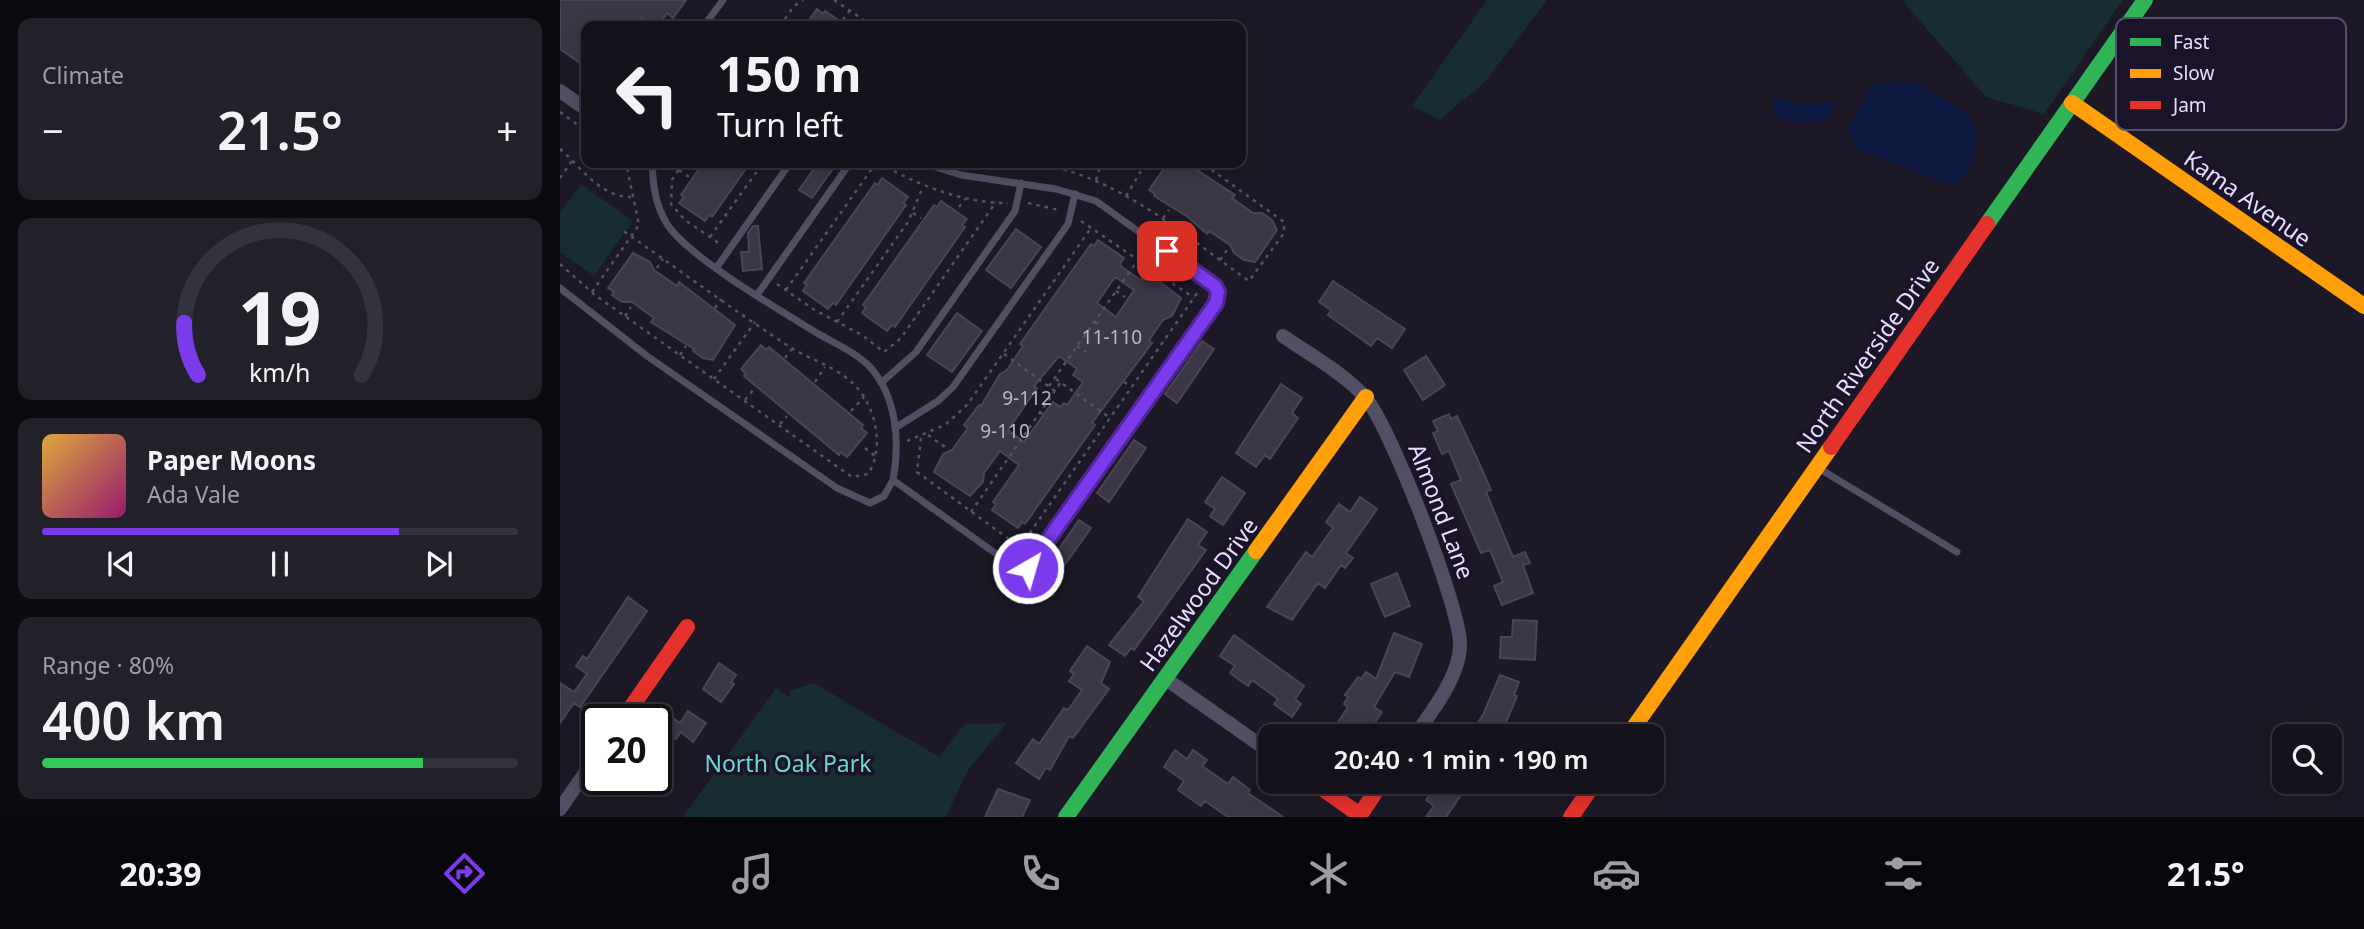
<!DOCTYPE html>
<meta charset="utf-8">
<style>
:root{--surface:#15121c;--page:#222029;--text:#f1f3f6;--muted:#9d9ea3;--line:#34323b;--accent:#7c3aed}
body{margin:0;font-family:"Noto Sans",sans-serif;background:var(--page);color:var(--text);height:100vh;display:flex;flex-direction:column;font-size:26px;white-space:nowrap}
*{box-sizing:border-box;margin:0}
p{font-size:23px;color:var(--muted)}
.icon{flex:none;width:38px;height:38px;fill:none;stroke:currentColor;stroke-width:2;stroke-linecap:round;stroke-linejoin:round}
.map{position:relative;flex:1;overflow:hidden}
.drawer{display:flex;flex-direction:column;gap:18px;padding:18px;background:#0c0a0f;width:560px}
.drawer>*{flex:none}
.banner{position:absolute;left:21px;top:21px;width:665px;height:147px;border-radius:14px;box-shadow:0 4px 18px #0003,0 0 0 2px var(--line);background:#15121c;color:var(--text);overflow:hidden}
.controls{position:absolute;left:1712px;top:724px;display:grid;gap:14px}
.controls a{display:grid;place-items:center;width:70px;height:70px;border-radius:14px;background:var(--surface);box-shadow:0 4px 18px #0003,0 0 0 2px var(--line);font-size:35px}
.speed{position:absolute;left:21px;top:704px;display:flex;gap:14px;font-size:35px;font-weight:700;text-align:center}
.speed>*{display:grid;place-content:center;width:91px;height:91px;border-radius:50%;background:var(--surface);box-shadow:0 4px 18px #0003,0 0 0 2px var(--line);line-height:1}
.speed .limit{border:4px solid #111;border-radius:10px;background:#fff;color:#111}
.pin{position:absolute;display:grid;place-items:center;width:60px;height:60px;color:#fff;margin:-30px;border-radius:14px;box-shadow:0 4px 10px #0006}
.me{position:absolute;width:77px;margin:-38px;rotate:38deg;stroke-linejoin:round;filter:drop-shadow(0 0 5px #0008)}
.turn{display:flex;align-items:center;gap:24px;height:147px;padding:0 21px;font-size:32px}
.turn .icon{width:91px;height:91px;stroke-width:2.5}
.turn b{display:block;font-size:49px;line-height:60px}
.big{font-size:52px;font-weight:600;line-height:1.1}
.drawer .card{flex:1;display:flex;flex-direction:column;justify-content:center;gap:10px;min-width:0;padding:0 24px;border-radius:14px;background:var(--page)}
.drawer .dial{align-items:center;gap:0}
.dial svg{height:182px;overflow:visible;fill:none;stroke:var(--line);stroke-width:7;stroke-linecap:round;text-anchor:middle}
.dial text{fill:var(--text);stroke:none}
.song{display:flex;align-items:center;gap:21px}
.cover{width:84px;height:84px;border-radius:10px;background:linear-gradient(135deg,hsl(40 70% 55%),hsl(320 70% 35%))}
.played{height:7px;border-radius:4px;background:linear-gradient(90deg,var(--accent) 75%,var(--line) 75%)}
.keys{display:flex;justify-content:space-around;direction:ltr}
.heat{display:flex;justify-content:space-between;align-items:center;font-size:38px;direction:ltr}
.charge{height:10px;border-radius:5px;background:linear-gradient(90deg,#34c759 80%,var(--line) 0)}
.trip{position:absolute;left:698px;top:724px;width:406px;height:70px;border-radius:14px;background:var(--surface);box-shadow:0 4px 18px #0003,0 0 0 2px var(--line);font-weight:600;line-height:70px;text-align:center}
.dock{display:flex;height:112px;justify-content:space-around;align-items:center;background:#08070b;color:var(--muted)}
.dock .icon{width:49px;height:49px}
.dock .selected{color:var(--accent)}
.dock b{font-size:32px;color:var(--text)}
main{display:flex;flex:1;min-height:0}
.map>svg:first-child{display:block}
.green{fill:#172d31}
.water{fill:#101b43}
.building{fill:#3c3746;stroke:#4a4457;stroke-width:2;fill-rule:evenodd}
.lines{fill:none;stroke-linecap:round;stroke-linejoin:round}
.path{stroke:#4e5665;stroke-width:2.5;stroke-dasharray:3.5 5;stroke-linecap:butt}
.lane{stroke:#524e64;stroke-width:7}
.street{stroke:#524e64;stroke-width:14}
.fast{stroke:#30b455;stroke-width:16}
.slow{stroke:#ff9f0a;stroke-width:16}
.jam{stroke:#e5322d;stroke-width:16}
.route-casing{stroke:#51269a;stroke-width:18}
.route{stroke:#7c3aed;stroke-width:12}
.labels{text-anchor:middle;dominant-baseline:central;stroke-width:7;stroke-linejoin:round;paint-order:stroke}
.number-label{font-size:19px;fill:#bcb4cf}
.street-label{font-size:23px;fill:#e6defd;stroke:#1a132a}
.park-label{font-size:23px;fill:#6dd9ce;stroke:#1a132a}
.key{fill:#1a132a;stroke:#575069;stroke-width:2}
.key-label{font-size:19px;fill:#e6defd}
</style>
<main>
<section class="drawer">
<div class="card"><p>Climate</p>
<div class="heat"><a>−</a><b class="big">21.5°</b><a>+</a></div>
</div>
<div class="card dial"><svg viewBox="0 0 100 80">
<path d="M14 69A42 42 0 1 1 86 69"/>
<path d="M14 69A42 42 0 0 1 8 46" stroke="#7c3aed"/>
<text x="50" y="56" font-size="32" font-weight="700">19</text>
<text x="50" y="72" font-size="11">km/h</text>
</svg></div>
<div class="card">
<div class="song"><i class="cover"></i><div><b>Paper Moons</b><p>Ada Vale</p></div></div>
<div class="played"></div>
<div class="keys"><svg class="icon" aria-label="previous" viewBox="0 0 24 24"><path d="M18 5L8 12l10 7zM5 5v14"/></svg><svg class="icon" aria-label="pause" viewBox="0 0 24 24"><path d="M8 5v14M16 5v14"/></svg><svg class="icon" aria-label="next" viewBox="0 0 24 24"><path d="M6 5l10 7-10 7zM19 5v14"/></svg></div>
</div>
<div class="card"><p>Range · 80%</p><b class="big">400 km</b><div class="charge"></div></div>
</section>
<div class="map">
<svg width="1804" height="817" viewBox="0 0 1804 817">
<rect width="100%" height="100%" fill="#1c1825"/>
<path class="green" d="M927 0H987L924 83 879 120 852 106Z
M1342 0H1563L1484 114 1426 97Z
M21 184 73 221 34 276 0 252V213Z
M254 683 379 757 405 724 447 723 408 770 386 817H123L216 688 231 698 230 691Z"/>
<path class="water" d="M1334 81 1362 85 1411 117C1419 144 1417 160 1398 183H1385L1297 149 1288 130 1311 86Z
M1217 97C1236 104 1251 108 1270 100L1275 105 1270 116C1251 126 1235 124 1216 116L1211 103Z"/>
<path class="building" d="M0 0H126L113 18 107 13 98 26 81 18 75 26H26V67L0 49Z
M257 9 263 14 265 11 287 26H245Z
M143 163H190L152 217 149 215 145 221 119 203 124 197 121 195Z
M258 163H277L252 198 239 190Z
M608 163H626L675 195 672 198 693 213H702L712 220 717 230 695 262 684 260 674 253 670 245 649 231 647 234 628 217 594 196 595 194 589 190Z
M322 178 348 197 343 203 346 205 276 305 273 303 268 309 243 291 247 285 244 283 315 183 318 185Z
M381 201 407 219 402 225 405 227 335 327 332 325 327 331 302 313 306 307 303 305 374 205 377 207Z
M193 226H198L202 269 183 271 181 252H189L188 233Z
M456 229 481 247 451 288 426 270Z
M538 240 564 258 560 264 562 267 581 280 588 273 621 298 612 316 603 320 589 340 592 343 532 423 535 425 465 524 462 522 458 528 432 510 436 504 433 502 459 465 440 451 424 473 423 482 410 496 374 472 383 454 392 450 408 428 404 425 419 405 421 406 440 374 447 370 463 346 460 344 531 244 534 246ZM555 277 574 290 556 317 537 303ZM499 356 517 369 513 375 523 382 507 405 504 403 500 407 493 402 464 442 448 430 477 388 474 386Z
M73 253 90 262 94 270 117 286 119 282 175 325 153 360 143 358 133 351 134 349 91 322 94 318 72 302H62L52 295 54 292 48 288Z
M773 281 845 329 832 348 817 338 811 346 768 315 771 310 759 302Z
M397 313 422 331 392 372 367 355Z
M642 341 654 349 617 403 605 394Z
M201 345 206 350 209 347 303 425 301 428 307 433 287 457 281 452 279 455 184 376 186 374 181 369Z
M866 356 885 385 863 400 844 370Z
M721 384 742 398 732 413 738 418 710 459 705 455 696 467 676 453Z
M889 414 891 419 897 416 916 456 931 490 926 492 953 557 965 552 970 563 963 565 973 593 942 605 934 586 943 582 930 550 921 553 891 484 901 480 889 451 882 454 873 433 878 431 873 421Z
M574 440 586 448 549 502 537 493Z
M662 477 685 493 663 525 650 516 655 509 645 502Z
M800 497 817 509 786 553 793 558 785 568 781 565 765 588 758 583 732 620 707 607 746 552 752 557 773 528 766 522 779 504 790 512Z
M628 519 647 532 638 545 646 550 574 650 571 648 565 656 549 645 584 601 578 597Z
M519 520 531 528 493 581 482 573Z
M837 573 850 606 825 617 811 584Z
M68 597 87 611 20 707 14 703 0 723V683L14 692 27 674 16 666 23 656 27 659Z
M953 620 977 621 975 660 940 658 941 637H952Z
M834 633 862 644 849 677 835 672 814 707 822 712 805 737H768L788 707 784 704 788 697 785 695 798 677 801 679 806 672 816 679Z
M674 635 744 686 735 699 741 704 732 717 714 704 718 699 692 680 688 686 670 673 675 666 660 656Z
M527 646 550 662 541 683 549 689 513 738 509 736 490 770 486 768 479 779 456 763 473 739 479 744 504 708 508 710 522 690 509 681 514 674 510 671Z
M159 663 176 675 171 682 174 684 161 702 143 689Z
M940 675 959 682 954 695 957 696 945 725 940 723 930 737H908L923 715Z
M128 711 146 723 133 742 121 732 116 739 104 731 113 718 120 723Z
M615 750 627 759 633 750 647 760 642 766 668 784 673 777 690 790 688 793 723 817H668L645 801 641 806 618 790 624 781 604 767Z
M96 753 113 765 96 789Z
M878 782H896L906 788 886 817H866L874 806 866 800Z
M438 789 470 800 462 817H425Z"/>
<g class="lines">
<path class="path" d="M274 0 313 26
M283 20 290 10
M220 26 234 6 243 0
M0 112 26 131
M0 149C21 167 40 197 71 197
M123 163 112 180 111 204 125 220 160 244
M319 163C358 185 402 203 448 203
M470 163C554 172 622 234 689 281L724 233V222L642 163
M119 170 129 177
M0 178 12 161
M536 180 539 170
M566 196 586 163
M468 203 499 210
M399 207 405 199
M353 213 361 218
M603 218 609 210
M521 221 634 298
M150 237 203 163
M628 237 634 229
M660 260 667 250
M0 264 35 295 292 477 308 474C324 449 317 411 298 389 281 368 252 361 230 347 173 310 118 269 62 230
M97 268 103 259
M217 284 253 309 302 335 324 352 341 338 436 202
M226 290 316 163
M556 291 565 297
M32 292 79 225 66 163
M155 308 161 299
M65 316 71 307
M277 322 348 222 363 187
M535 322 541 326
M517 346 526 352
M444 354 495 391
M120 355 126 346
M225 358 232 349
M154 379 195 322
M496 379 550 418
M255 382 265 367
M564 382 572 387
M489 386 578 260
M185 400 194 389
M291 411 304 397
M480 412 487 418
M220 424 227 416
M368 435 385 447
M361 438 357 472 460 547 640 289
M347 441 385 425 407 405 531 228
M305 448 315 456
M411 512 501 382"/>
<path class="lane" d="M144 26 163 0
M92 163C93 185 95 204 107 224 128 257 221 311 257 333 274 343 297 353 311 368 337 398 340 443 333 480
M157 267 230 163
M0 288 87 356 277 488 310 503 324 496 333 480 456 568 466 569 473 564 654 306 657 288 536 201 496 189 401 175 363 163
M197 295 290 163
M321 383 356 352 455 211 461 183
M335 428 378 401 393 387 508 224 515 194
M1260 469 1397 552"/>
<path class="street" d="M0 91 26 109
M723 336C750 355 782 372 804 396 829 422 899 605 900 643 901 675 872 711 854 737
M606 679 710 752
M0 809 37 756"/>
<path class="fast" d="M1427 224 1585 0
M506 817 696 551"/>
<path class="slow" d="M1512 103 1804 306
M696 551 806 397
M1067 737 1271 447"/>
<path class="jam" d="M1271 447 1427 224
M63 719 127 627
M753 782 800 815 822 782
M1011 817 1035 782"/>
</g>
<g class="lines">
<defs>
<path id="route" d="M468 568 656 303 658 292 655 286 607 251"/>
</defs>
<use href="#route" class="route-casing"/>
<use href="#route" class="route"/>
</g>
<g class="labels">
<g class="number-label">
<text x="552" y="337">11-110</text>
<text x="467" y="398">9-112</text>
<text x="445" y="431">9-110</text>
</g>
<g class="street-label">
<text transform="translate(1688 198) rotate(35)">Kama Avenue</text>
<text transform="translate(1307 355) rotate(-55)">North Riverside Drive</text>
<text transform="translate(882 511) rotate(69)">Almond Lane</text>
<text transform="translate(638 594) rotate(-54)">Hazelwood Drive</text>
</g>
<g class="park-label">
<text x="228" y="763">North Oak Park</text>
</g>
</g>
<rect x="1556" y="18" width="230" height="112" rx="10" class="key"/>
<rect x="1570" y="38" width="31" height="8" fill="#30b455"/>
<rect x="1570" y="69" width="31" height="9" fill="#ff9f0a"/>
<rect x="1570" y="101" width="31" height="8" fill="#e5322d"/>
<g class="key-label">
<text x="1613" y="49">Fast</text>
<text x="1613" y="80">Slow</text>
<text x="1613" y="112">Jam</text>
</g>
</svg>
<div class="controls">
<a><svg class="icon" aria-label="search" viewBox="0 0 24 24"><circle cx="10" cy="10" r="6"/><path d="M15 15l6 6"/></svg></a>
</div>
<div class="speed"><div class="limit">20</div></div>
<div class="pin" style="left:607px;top:251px;background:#d93025"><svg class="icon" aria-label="arrive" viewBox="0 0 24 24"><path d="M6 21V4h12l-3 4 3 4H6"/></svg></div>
<svg class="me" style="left:468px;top:568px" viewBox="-20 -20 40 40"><circle r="17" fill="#7c3aed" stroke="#fff" stroke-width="3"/><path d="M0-11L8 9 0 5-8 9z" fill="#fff"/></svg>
<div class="trip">20:40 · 1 min · 190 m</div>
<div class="banner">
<div class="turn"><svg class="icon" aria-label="left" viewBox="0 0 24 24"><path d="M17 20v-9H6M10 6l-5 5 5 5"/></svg><div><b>150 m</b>Turn left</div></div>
</div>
</div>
</main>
<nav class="dock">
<b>20:39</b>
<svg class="icon selected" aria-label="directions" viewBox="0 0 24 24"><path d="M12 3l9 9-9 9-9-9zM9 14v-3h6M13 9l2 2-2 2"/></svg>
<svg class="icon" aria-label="music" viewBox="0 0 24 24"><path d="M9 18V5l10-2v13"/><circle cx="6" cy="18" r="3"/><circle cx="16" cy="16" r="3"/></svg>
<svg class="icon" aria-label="phone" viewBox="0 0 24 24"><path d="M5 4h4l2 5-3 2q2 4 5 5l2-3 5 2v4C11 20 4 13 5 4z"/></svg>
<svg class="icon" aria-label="climate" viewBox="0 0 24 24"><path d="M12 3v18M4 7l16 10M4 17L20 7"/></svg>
<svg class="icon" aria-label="car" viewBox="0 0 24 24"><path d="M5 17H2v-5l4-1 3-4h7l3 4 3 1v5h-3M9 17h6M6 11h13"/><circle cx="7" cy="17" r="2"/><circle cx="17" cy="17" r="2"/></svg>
<svg class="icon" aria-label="filters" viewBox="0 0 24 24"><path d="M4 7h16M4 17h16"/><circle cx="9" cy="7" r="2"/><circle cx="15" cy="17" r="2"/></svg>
<b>21.5°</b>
</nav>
